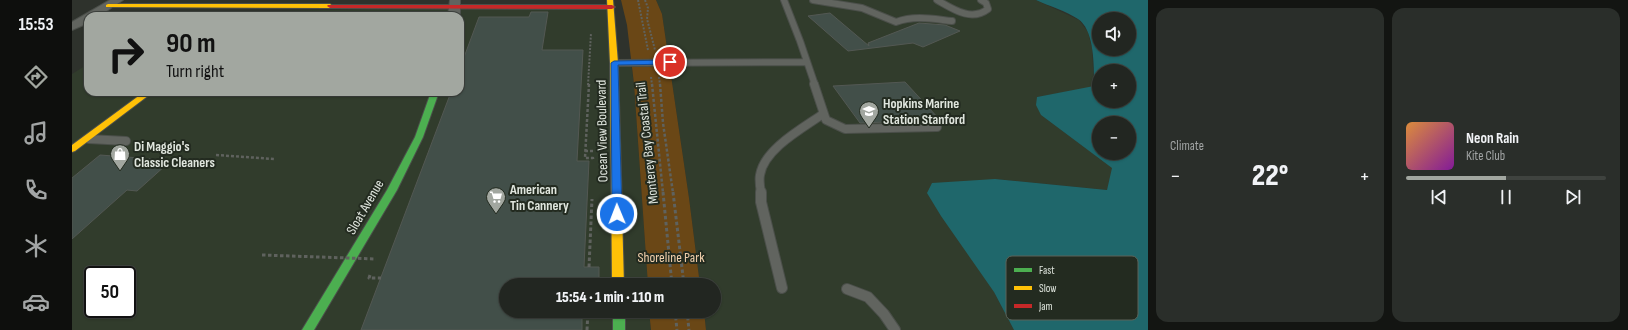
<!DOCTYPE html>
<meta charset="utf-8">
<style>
:root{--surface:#222621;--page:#2a2e2a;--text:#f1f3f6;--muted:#a2a5a5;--line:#3f433f;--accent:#a2a7a0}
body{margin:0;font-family:"Sofia Sans Condensed",sans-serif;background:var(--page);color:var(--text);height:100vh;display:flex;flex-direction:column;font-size:15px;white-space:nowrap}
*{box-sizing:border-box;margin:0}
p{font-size:13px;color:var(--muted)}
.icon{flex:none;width:22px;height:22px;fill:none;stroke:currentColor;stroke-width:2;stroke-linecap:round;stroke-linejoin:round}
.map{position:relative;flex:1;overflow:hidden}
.details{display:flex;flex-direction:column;gap:8px;padding:8px;background:#131512;width:480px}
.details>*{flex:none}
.hud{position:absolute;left:12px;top:12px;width:380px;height:84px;border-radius:12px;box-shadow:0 1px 3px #0004,0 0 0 1px var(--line);background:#a2a7a0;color:#111;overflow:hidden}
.tools{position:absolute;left:1020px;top:12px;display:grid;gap:8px}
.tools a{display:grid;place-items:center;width:44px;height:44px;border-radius:50%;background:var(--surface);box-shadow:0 1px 3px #0004,0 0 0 1px var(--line);font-size:20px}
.speed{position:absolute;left:12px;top:266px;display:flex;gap:8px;font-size:20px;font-weight:700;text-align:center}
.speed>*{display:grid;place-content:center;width:52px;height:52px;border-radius:50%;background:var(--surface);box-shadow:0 1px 3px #0004,0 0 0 1px var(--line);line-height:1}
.speed .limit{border:2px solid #111;border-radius:6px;background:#fff;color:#111}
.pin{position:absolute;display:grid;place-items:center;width:34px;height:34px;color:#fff;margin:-17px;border:2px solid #fff;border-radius:50%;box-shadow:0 1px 4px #0007}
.me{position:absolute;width:44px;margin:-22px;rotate:359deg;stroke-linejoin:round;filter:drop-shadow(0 0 3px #0008)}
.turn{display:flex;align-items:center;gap:14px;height:84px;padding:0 16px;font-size:18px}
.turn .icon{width:52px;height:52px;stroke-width:2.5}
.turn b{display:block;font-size:28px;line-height:34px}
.big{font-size:30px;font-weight:800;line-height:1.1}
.details .widget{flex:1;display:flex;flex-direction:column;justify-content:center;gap:6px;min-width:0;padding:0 14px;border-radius:12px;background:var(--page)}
.song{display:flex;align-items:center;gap:12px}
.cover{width:48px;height:48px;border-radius:6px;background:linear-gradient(135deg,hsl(30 70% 55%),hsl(290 70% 35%))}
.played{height:4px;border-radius:2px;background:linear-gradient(90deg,var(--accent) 50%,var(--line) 50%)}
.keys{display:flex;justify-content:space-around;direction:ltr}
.heat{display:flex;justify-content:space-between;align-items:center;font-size:22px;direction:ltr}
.details .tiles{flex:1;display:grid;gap:8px;grid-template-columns:repeat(2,1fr)}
.trip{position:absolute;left:427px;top:278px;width:222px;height:40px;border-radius:20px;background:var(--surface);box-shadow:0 1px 3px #0004,0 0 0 1px var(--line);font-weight:800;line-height:40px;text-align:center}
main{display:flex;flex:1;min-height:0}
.dock{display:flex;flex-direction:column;width:72px;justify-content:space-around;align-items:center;background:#0e0f0d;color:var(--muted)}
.dock .icon{width:28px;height:28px}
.dock .current{color:var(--accent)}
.dock b{font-size:18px;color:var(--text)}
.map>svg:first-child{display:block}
.built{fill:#313c2c;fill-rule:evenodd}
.green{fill:#6a4716}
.water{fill:#1f676b;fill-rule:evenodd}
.building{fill:#424f49;stroke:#535853}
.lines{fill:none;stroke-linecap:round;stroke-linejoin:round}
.lane-far2-casing{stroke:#4b4f4a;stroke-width:8}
.lane-far1-casing{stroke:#4b4f4a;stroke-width:10}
.lane-casing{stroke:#4b4f4a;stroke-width:12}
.street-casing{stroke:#4b4f4a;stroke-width:2}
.fast-casing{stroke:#4b4f4a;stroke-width:2}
.slow-casing{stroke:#4b4f4a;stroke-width:2}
.jam-casing{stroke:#4b4f4a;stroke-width:2}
.path-far2{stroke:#5f625e;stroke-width:2;stroke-dasharray:2 1.5;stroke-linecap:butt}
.path-far1{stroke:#5f625e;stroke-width:2.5;stroke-dasharray:3 2;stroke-linecap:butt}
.path{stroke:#5f625e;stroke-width:3;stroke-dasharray:3.5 2.5;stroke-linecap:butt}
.lane-far2{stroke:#61645f;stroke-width:6}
.lane-far1{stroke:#61645f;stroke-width:8}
.lane{stroke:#61645f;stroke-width:10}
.street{fill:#61645f;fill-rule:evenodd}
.fast{fill:#4caf50;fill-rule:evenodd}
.slow{fill:#ffc107;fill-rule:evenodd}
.jam{fill:#c62828;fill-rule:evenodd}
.path-bridge{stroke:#5f625e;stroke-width:3;stroke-dasharray:3.5 2.5;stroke-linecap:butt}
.route{fill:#1a73e8;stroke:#114b97}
.labels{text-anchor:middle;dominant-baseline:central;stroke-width:4;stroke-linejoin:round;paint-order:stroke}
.poi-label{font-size:14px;font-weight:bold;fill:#e0e6de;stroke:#232b20;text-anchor:start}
.street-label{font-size:14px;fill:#e0e6de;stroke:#232b20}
.park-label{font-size:14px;fill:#f3d1ad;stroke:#232b20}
.key{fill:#232b20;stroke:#5c6359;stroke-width:1}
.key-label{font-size:11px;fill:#e0e6de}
</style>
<main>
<nav class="dock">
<b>15:53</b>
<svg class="icon current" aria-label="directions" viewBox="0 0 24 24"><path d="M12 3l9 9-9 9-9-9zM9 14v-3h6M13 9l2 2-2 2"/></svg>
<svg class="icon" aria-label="music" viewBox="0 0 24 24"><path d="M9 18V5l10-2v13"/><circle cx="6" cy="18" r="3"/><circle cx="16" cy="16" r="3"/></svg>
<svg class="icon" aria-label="phone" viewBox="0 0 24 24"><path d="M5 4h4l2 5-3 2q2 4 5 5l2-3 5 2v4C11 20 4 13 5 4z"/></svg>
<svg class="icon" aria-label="climate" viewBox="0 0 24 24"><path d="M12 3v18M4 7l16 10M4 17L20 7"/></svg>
<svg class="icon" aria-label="car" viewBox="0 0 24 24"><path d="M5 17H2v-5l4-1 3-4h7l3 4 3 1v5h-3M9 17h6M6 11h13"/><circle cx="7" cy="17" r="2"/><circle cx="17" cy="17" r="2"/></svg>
</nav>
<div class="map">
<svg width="1076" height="330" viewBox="0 0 1076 330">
<rect width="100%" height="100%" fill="#2e322c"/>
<path class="built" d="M584 0H964L1007 20 1016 32 1020 47 1022 87 965 97 969 115 1041 168 1035 190 923 179 922 292 942 330H634L632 311H642V285H628L617 198 590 14Z
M383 7H540L542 63H559L562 84 576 285H434V311H577L579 330H0V74L16 64V92H388V16H90L98 11H209ZM21 275H55V309H21Z"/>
<path class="green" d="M549 0H584L590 14 617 198 628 285H576L562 84 555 25Z
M577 311H632L634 330H579Z"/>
<path class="water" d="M964 0H1076V330H942L922 292 869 216 855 193 860 183 923 179 1035 190 1040 168 969 115 964 105 965 97 1022 86C1022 68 1023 30 1006 19 994 11 977 6 964 0ZM1027 19H1057V49H1027ZM1027 71H1057V101H1027ZM1027 123H1057V153H1027Z"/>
<path class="building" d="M459 12H476L470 50H511L505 161H517L512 267H527V285H434V311H510V330H289L379 92H388V68L407 17H457Z
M758 13 797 46 796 43 847 23 873 25 888 31 851 47 841 43 776 51 736 16Z
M833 82 868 120 788 123 761 86Z
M28 155 81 159 76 164 94 165 65 191 55 190 0 239V178Z"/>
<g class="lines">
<defs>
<path id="lane-far2" d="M712 0 728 41 743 85
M741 0 790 8 824 22C843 15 861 19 880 21
M865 0C881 9 899 22 916 9L914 3 909 0
M542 63 735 62"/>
<path id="lane-far1" d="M742 84 754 120 773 129 865 127
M17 139 54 141
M689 193C688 187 687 180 688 175 692 149 731 128 751 114"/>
<path id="lane" d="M689 192V202L710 288
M775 289 796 297 812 314 823 330"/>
<path id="street" d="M38 0H51L27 16H16V23L0 30V22Z
M378 0H388V16H376Z"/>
<path id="fast" d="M359 92H367L351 137 325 190 242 330H230L315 190 343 137Z
M541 311H553V330H541Z"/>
<path id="slow" d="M535 0H541L546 63 552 285H540L538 63Z
M36 4H258L261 6 258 8 34 7V5Z
M72 92H81L3 151 0 152V145Z"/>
<path id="jam" d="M256 5H540L543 7 540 9 258 8 255 6Z"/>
</defs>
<use href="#lane-far2" class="lane-far2-casing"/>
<use href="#lane-far1" class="lane-far1-casing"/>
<use href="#lane" class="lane-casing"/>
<use href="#street" class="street-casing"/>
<use href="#fast" class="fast-casing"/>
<use href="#slow" class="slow-casing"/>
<use href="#jam" class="jam-casing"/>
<path class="path-far2" d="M566 0 576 50
M573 0 576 8 575 19 583 50
M579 77 580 85
M587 77 588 85
M516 85 519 33"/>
<path class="path-far1" d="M517 84 513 158H521V160
M580 84 591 193
M588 84 591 123 601 193
M513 151H523
M144 155 202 159"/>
<path class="path" d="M591 192 600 285
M601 192 612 285
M517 267 520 199
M298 275 297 278H309
M603 311 605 330
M615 311 617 330
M515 330 516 311"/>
<use href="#lane-far2" class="lane-far2"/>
<use href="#lane-far1" class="lane-far1"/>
<use href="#lane" class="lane"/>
<use href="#street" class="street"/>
<use href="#fast" class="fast"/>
<use href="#slow" class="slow"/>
<use href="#jam" class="jam"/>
<path class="path-bridge" d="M190 255 304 259"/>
</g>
<path class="route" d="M598 60 601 62 600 64 546 65 550 214 545 218 542 217 540 214 539 63 542 61Z"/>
<defs>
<symbol id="university-pin" viewBox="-11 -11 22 30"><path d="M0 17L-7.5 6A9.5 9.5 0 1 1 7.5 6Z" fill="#a2a7a0" stroke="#232b20"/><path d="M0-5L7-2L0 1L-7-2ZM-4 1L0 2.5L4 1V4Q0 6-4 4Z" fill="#fff"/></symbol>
<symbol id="shop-pin" viewBox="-11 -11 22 30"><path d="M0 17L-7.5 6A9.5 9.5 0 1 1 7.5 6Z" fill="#a2a7a0" stroke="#232b20"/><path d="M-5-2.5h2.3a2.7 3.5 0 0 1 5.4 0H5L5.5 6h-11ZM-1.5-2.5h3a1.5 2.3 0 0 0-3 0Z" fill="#fff"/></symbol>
<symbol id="supermarket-pin" viewBox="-11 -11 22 30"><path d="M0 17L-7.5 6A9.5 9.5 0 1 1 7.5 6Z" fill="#a2a7a0" stroke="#232b20"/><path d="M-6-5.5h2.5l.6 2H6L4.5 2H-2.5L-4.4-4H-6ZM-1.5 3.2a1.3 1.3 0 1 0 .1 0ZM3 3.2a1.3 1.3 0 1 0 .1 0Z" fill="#fff"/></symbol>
</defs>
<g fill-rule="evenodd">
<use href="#university-pin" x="786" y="100" width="22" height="30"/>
<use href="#shop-pin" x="37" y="143" width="22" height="30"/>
<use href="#supermarket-pin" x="413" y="186" width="22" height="30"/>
</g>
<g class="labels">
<g class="poi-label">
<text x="811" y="103">Hopkins Marine<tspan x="811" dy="16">Station Stanford</tspan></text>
<text x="62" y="146">Di Maggio's<tspan x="62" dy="16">Classic Cleaners</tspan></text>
<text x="438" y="189">American<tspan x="438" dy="16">Tin Cannery</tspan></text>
</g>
<g class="street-label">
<text transform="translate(530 131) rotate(-91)">Ocean View Boulevard</text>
<text transform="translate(575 143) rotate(-96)">Monterey Bay Coastal Trail</text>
<text transform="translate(293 207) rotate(-60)">Sloat Avenue</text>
</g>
<g class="park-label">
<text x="599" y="257">Shoreline Park</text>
</g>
</g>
<rect x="934" y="256" width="132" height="64" rx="6" class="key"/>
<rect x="942" y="268" width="18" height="4" fill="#4caf50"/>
<rect x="942" y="286" width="18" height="4" fill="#ffc107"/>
<rect x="942" y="304" width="18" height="4" fill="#c62828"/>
<g class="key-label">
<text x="967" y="274">Fast</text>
<text x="967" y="292">Slow</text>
<text x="967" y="310">Jam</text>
</g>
</svg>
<div class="tools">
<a><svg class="icon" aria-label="sound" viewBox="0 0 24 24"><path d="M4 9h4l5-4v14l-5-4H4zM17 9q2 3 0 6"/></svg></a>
<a>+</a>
<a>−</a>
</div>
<div class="speed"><div class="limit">50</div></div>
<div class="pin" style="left:598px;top:62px;background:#d93025"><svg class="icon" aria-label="arrive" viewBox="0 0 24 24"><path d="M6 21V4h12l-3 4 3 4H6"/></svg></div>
<svg class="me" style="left:545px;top:214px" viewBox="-20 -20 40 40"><circle r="17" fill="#1a73e8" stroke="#fff" stroke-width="3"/><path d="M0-11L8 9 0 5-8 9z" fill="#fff"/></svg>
<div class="trip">15:54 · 1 min · 110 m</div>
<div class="hud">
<div class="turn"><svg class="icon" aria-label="right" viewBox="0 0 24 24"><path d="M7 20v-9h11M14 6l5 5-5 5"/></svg><div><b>90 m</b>Turn right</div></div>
</div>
</div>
<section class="details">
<div class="tiles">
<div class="widget"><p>Climate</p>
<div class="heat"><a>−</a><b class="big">22°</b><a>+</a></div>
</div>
<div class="widget">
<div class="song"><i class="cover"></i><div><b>Neon Rain</b><p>Kite Club</p></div></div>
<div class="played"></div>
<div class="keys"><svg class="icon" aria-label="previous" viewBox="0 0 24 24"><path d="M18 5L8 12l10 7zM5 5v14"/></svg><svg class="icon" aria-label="pause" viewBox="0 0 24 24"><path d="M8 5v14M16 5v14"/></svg><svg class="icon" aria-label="next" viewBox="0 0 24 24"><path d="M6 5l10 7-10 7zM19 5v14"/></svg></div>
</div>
</div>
</section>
</main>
